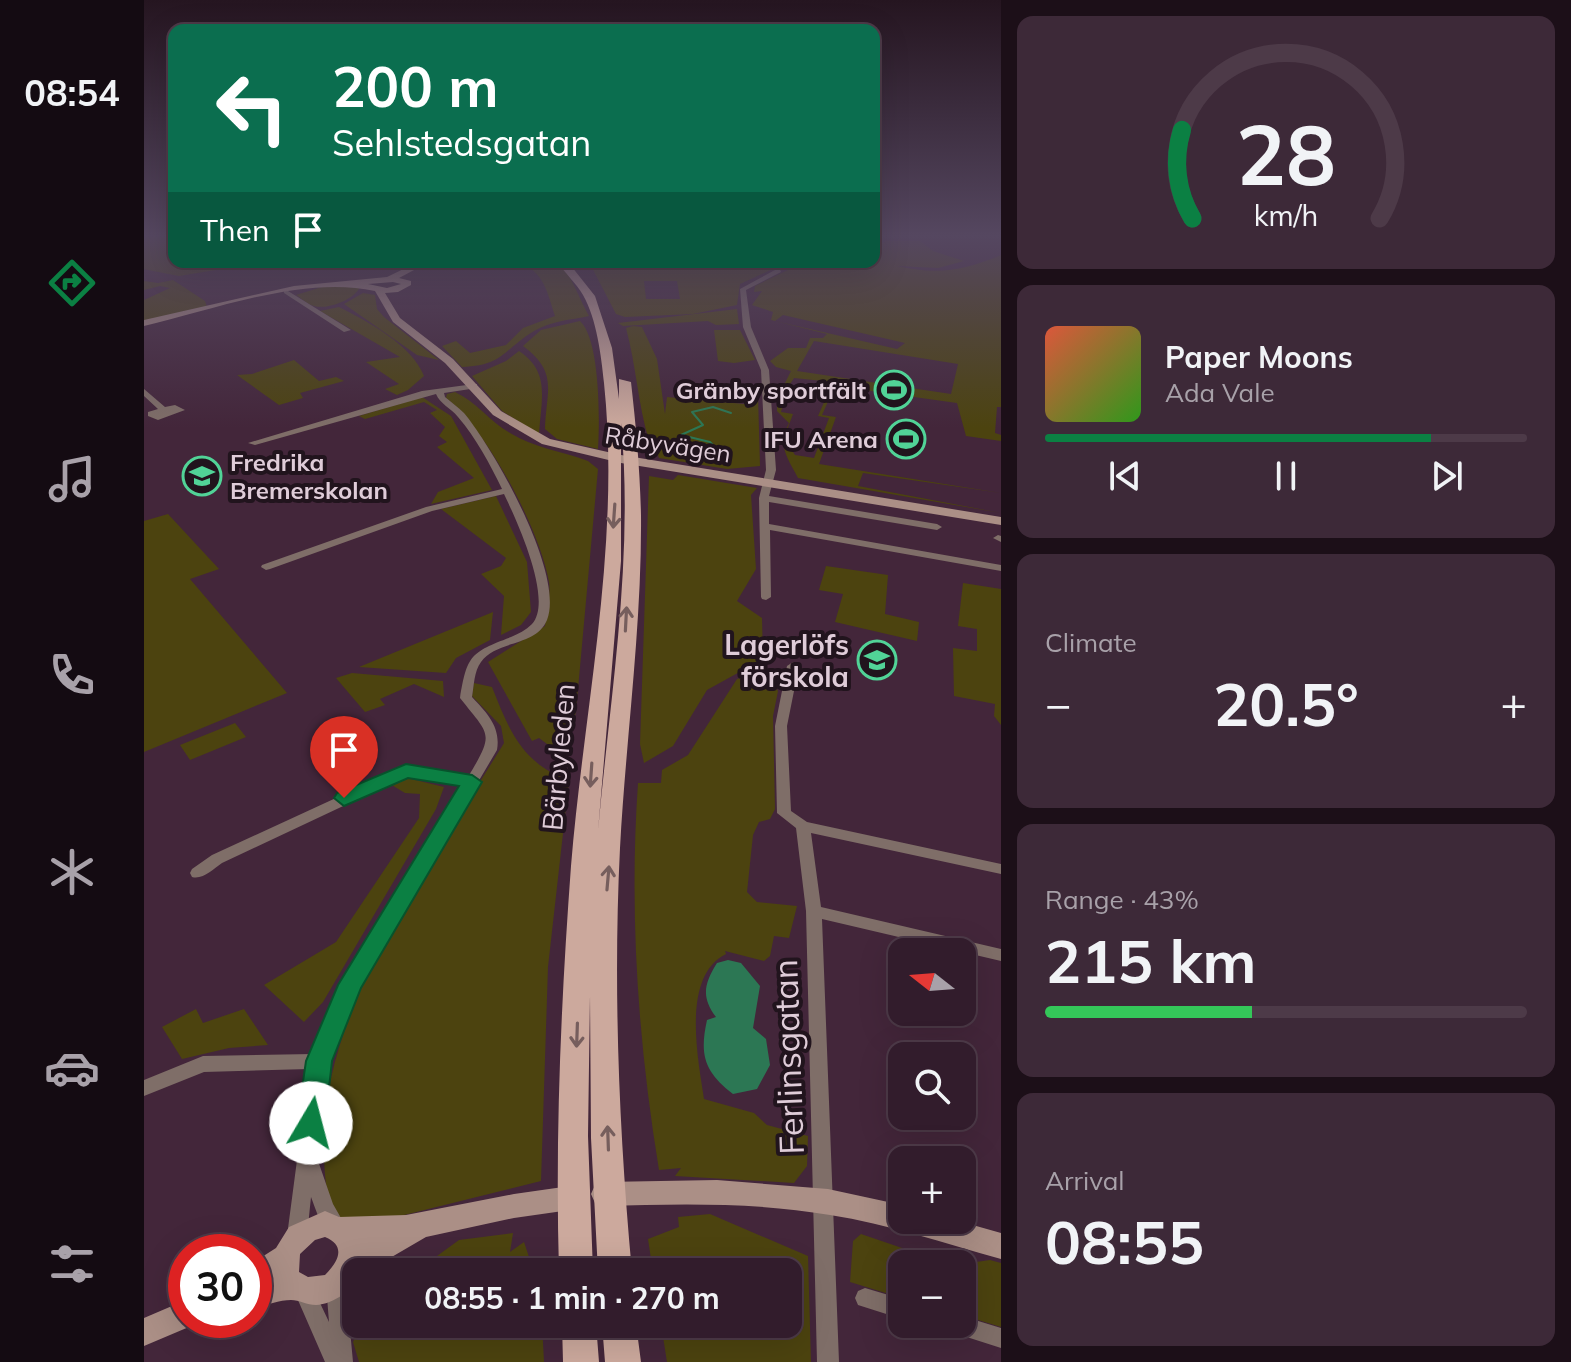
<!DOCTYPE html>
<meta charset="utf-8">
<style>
:root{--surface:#321c2c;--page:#3d2938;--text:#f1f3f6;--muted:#a8a1a9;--line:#4d3a48;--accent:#0b8043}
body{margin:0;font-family:Mulish,sans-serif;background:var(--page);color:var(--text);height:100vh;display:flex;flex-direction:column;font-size:30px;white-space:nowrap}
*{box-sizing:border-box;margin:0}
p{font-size:26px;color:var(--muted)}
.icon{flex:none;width:44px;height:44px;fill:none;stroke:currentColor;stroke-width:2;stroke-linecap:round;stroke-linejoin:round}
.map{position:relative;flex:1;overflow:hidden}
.side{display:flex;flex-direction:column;gap:16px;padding:16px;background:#1c0f18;width:570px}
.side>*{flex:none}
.hud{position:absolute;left:24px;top:24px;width:712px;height:244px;border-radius:16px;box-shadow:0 8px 32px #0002,0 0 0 2px var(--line);background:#0b6e4f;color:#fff;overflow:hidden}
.needle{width:52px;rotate:287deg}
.controls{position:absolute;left:744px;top:938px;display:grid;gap:16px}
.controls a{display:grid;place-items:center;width:88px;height:88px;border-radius:16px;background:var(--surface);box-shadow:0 8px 32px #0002,0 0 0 2px var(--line);font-size:40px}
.speed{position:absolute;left:24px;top:1234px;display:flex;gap:16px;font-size:40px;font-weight:700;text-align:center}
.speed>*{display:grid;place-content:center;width:104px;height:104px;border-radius:50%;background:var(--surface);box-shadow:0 8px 32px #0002,0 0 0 2px var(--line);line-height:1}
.speed .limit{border:12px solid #d22;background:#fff;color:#111}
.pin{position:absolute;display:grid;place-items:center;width:68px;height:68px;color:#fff;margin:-82px -34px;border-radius:50% 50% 50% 0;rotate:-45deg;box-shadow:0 0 8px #0007}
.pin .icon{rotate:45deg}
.me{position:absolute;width:88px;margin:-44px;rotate:8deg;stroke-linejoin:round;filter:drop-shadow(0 0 6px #0008)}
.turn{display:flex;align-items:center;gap:28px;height:168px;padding:0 32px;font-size:36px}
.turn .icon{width:104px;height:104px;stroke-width:2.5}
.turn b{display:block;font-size:56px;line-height:68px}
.then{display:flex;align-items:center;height:76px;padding:0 32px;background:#0003;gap:16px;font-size:30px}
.big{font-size:60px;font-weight:700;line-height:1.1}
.side .tile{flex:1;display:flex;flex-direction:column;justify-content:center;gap:12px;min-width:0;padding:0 28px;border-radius:16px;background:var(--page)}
.side .dial{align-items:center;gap:0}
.dial svg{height:208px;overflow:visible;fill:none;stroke:var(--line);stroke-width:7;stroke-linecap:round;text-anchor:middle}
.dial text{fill:var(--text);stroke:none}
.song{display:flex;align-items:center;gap:24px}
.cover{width:96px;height:96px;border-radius:12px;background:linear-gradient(135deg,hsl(10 70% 55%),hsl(110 70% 35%))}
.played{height:8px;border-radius:4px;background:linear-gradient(90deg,var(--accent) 80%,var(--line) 80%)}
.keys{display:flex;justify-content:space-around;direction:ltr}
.heat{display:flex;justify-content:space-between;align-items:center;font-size:44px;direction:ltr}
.charge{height:12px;border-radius:6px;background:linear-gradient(90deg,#34c759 43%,var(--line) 0)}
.trip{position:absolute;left:198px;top:1258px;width:460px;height:80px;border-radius:16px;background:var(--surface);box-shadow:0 8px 32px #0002,0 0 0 2px var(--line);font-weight:700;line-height:80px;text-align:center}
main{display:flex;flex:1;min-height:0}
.tab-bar{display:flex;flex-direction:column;width:144px;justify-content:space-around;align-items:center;background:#140b12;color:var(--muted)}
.tab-bar .icon{width:56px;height:56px}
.tab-bar .selected{color:var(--accent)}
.tab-bar b{font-size:36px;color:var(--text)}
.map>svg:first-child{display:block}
.green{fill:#4c430f;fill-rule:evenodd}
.water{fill:#2c7754}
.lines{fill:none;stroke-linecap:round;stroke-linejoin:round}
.stream{stroke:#2c7754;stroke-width:2}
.street{fill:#7f6e68;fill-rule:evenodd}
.secondary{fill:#ab8f86;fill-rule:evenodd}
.primary{fill:#cca99d;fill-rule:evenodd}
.oneway{stroke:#765e5d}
.route{fill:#0b8043;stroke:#07532c;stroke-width:2}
.labels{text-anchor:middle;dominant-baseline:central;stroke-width:8;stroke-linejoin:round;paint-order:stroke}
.far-poi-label{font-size:24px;font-weight:bold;fill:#dfccd8;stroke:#21141d;text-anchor:end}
.far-street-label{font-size:24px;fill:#dfccd8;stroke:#21141d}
.poi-label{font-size:28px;font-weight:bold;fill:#dfccd8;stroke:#21141d;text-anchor:end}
.street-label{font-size:28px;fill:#dfccd8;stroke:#21141d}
.near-street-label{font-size:34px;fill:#dfccd8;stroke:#21141d}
</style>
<main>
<nav class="tab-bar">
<b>08:54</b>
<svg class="icon selected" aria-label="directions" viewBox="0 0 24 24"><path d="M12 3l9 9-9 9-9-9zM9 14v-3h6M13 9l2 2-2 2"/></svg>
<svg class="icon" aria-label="music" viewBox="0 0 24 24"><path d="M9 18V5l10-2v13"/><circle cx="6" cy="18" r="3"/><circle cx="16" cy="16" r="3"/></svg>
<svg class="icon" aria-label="phone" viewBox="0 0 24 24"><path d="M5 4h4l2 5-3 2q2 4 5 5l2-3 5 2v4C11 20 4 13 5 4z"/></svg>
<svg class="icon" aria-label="climate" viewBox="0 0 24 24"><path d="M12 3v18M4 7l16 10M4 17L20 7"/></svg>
<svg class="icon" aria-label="car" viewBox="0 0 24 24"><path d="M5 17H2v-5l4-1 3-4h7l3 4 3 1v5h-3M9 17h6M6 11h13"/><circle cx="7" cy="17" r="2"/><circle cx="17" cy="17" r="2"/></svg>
<svg class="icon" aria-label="filters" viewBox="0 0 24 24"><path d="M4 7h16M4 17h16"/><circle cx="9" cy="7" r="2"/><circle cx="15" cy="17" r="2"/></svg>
</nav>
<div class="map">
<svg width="857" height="1362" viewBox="0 0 857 1362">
<rect width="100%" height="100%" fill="#43263a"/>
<path class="green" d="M0 237H30V262H121L35 276 4 270 0 269Z
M742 241H776L789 251 820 261 794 268 753 266C793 275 819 271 857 255V407H853L851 433 857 435V441L822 436 813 403 691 386 678 415 692 417 675 464 857 493 719 473 714 486 857 513 654 478C643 457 633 445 645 423L633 411V399L647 371 632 367 626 361 644 348H662L666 338H679L683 334 627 320 629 312 608 305 618 291 610 292 611 286 646 269 638 262H730V248ZM639 315 761 343 753 349 631 321ZM670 341 814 364 807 394 653 371ZM650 378 689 382 674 416 685 418 670 458 651 455 640 438 649 414 637 412 640 402 635 401Z
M367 262C429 262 418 264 445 316 426 320 407 321 390 331 359 350 359 366 318 367L298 346 312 341 326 353 362 345 379 328 411 316C402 288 399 267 367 262Z
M445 262H627L633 267 596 284 593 305 549 314 481 317 472 314ZM500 281H533L536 299H502Z
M29 280 61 301 63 307 0 321V300L26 288 16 286 0 290V281L14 283Z
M217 285C212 299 185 310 170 306 164 305 157 298 152 295L178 287Z
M219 293 231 295 233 309 240 317 295 360 273 355 200 304Z
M195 307C223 321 268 345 280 376L264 390 253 395 241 389 255 384 222 362 256 357 176 311Z
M593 309 595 324 572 325 564 321 479 326 474 323Z
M436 321C456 339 456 420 454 449L413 439 401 429C402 390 415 373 379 346L397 330Z
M489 326 498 327 513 359 521 414 523 397 600 404 602 392 614 395 616 466 583 469 515 458 510 444 512 439 505 441C494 404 492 365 482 328Z
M570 330H596L611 360 590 363 574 361Z
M375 351C407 372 397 400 395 434L358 411 328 376 362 361Z
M150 360 175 381 192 377 200 381 156 393 159 398 135 405 93 375 108 374Z
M311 392C333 402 345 421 366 433 390 448 418 451 444 461L454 469 432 711 425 742 415 753 395 738 388 741 344 662 401 626C402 612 407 595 405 582 396 530 344 431 302 398L303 394Z
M278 397 307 416 348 490 287 504 294 492 330 478 293 447 303 442 295 436 301 427 286 413 293 410 280 402 221 419 215 416Z
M534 475 613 488 607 495 612 569 593 601 618 618 619 659 563 690 529 746 500 763 496 744 505 476 529 480Z
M352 496 383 562 387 612 377 625 357 635 360 596 337 574 357 566 362 558 297 509Z
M24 514 75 569 46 579 143 693 0 752V521Z
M682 566 744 575 741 614 775 622 773 641 691 622 699 594 675 590Z
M819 583 857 589V725L850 716 851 704 810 696 809 648 833 651V629L814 626Z
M349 612 346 640 312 658 302 673 215 667Z
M629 669 636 674 625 679 634 691 629 716 631 809 626 819 615 822 609 835 603 892 613 902 653 906 645 938 630 936 626 956 620 961 581 951 582 954C537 976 554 1059 560 1099L610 1113 623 1125 664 1136 663 1166 650 1183 531 1176 537 1168 515 1170C494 1042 485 913 494 783H517L518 770 544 755 593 679Z
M208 673 299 681 300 697 270 684 236 699 241 705 221 712 192 678Z
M330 683 348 687C365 730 378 764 425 780L404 967 397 1181 232 1222 196 1218C181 1197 181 1179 180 1155 173 1013 289 860 360 743L357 726 328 696Z
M91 723 102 737 46 760 36 745Z
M263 778 300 787 292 809 179 1002 160 1022 120 985 192 942 275 818 276 794 261 793 246 784Z
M52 1009 59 1023 100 1009 124 1045 85 1048 38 1059 18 1027Z
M566 1214 664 1256 667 1362H523L517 1324H644V1272H509L504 1239 535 1227 534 1217Z
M369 1233 366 1252 380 1242 390 1272H271L315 1240Z
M717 1234 805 1264H758V1298L706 1282 709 1241Z
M846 1260 857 1263V1327L818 1315V1264Z
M218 1324H398L400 1362H215L209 1342Z"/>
<path class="water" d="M584 960 597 963 616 986 609 1028 622 1039 626 1065 613 1089 589 1094C561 1072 555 1056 563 1020L572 1017C557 997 560 984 573 963Z"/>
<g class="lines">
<path class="stream" d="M561 453 563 449 574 450 566 442 537 435 559 425 548 412 569 407 587 413"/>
<path class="street" d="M627 262H633L637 272 602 290 607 327 625 370 632 470 625 496 793 524 798 527 793 530 625 502V524L857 565V571L626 530 627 597 622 600 618 599 617 597 615 498 622 470 617 370 599 327 596 289 631 270Z
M142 290 144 291 207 330 200 332 140 293V291Z
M330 384H333V388L300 393 301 397C307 402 314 407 320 413 350 449 421 574 403 620 392 647 352 640 337 662 330 671 330 686 328 697 343 713 357 727 353 750L213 987 184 1061 172 1155 189 1204 201 1225 198 1232 191 1235C177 1229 172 1210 167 1197L163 1236 160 1243 153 1246 146 1243 143 1236 165 1069 60 1072 0 1096V1080L59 1056 169 1054 200 980 319 785 263 776 78 863C69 869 59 880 48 877L46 873 48 869 68 855 257 768 262 767 324 777C351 732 346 736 316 698 323 655 327 652 367 637 374 634 382 630 388 624 410 600 372 519 360 494L288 511 126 569 122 570 117 567 118 565 282 507 358 489C346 464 332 438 314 417 307 408 296 404 292 394L111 445 104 443 278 391Z
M0 389 21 407 31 405 41 410 14 420 4 416V412L14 409 0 396Z
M854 535 857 536V542L849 538Z
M649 662 655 666 643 726 647 811 663 822 857 864V874L667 833 677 907 857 949V961L678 919 695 1362H673L662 911 652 828 633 813 631 726 643 666Z
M196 1276 203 1279 206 1286 203 1297 209 1362H181L150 1291 153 1284 160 1281 167 1284 185 1322 183 1297 189 1279Z
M721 1288 758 1299V1319L714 1305 711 1298 714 1291Z
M818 1316 857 1328V1348L804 1331 801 1324H818Z"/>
<path class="secondary" d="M274 262H285L255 278 267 281V285L254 292 241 293 256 318 309 359 357 411 406 439 477 455 857 517V525L477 463 398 444 349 415 301 363 249 322 231 291C159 275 70 310 0 326V320L150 286 243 277ZM249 282 257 284 243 288 224 284Z
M573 1180 684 1189 758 1205V1220H811L857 1233V1259C800 1243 744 1224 686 1215 611 1202 535 1204 460 1206L451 1203 447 1194 451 1185 460 1182Z
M433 1185 442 1188 446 1197 442 1206 433 1209 370 1218 282 1237 222 1272H212C212 1290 189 1304 172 1305 163 1305 155 1300 147 1300 136 1300 122 1305 110 1308V1262L132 1248 145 1227 181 1211 195 1217 262 1215 370 1194ZM181 1237C203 1246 194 1262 181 1275L164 1277 155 1272 156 1254 171 1240Z
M42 1300V1320H53L52 1324 0 1346V1318Z"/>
<path class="primary" d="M413 262H424L451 296 468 348 475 399V379L487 382C492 426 496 470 497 515 498 626 482 737 476 848 469 989 475 1131 488 1272H454L447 1138 446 996 444 1136 449 1272H415C411 1137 417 1001 427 866 440 707 477 544 460 383 457 355 453 320 439 295 432 283 421 273 413 262ZM477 423C490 559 466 696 454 831L477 561Z
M418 1324H452L455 1362H419Z
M458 1324H492L497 1362H461Z"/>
</g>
<defs><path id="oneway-shaft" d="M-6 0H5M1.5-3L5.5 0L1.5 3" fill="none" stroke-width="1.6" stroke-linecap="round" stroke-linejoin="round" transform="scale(2)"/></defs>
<g class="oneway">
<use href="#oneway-shaft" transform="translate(470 516) rotate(94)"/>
<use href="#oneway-shaft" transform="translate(482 619) rotate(-87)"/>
<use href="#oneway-shaft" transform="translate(447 775) rotate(94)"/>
<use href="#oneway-shaft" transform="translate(464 878) rotate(-85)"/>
<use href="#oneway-shaft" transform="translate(433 1035) rotate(92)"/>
<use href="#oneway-shaft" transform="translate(464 1138) rotate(-92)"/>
</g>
<linearGradient id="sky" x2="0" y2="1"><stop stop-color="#251520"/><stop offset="0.55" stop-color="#554760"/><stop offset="1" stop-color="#554760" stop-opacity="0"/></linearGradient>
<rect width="857" height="428" fill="url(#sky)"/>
<path class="route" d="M262 764 328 775 338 782 217 988 188 1061 181 1123 177 1132 167 1136 157 1132 153 1123 162 1061 194 985 315 786 264 778 200 806 190 798 193 793Z"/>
<defs>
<symbol id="stadium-ring" viewBox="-11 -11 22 22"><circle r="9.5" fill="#21141d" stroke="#51d397" stroke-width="1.5"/><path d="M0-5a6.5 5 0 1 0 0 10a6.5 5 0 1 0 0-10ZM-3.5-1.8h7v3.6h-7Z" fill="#51d397"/></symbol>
<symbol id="school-ring" viewBox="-11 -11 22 22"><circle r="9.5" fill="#21141d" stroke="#51d397" stroke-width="1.5"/><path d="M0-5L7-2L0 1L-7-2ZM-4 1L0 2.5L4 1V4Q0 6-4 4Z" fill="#51d397"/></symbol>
</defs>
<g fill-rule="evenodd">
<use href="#stadium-ring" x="728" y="368" width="44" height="44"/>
<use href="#stadium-ring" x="740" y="417" width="44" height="44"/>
<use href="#school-ring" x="36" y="454" width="44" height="44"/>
<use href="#school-ring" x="711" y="638" width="44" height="44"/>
</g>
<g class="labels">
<g class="far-poi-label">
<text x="722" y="390">Gränby sportfält</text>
<text x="734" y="439">IFU Arena</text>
<text x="86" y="462" text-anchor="start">Fredrika<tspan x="86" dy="28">Bremerskolan</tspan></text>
</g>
<g class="far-street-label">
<text transform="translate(524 444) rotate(9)">Råbyvägen</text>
</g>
<g class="poi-label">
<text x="705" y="644">Lagerlöfs<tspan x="705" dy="32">förskola</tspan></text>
</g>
<g class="street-label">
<text transform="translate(414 757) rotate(-85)">Bärbyleden</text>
</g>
<g class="near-street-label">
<text transform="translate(644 1057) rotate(-92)">Ferlinsgatan</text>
</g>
</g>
</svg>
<div class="controls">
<a><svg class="needle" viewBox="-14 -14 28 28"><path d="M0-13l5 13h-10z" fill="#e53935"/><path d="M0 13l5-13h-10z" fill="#a8a1a9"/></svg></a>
<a><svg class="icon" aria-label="search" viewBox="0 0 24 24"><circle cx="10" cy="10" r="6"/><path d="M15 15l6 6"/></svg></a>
<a>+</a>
<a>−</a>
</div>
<div class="speed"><div class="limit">30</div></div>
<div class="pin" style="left:200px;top:798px;background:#d93025"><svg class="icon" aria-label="arrive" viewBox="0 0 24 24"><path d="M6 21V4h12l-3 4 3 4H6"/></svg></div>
<svg class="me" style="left:167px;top:1123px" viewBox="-20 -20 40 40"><circle r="19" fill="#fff"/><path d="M0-13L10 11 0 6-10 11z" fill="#0b8043"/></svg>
<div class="trip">08:55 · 1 min · 270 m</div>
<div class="hud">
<div class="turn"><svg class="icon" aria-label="left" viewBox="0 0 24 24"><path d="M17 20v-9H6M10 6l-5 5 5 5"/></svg><div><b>200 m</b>Sehlstedsgatan</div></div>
<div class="then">Then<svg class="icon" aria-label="arrive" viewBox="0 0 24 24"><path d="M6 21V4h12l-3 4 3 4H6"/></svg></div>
</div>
</div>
<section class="side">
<div class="tile dial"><svg viewBox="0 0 100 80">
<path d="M14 69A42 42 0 1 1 86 69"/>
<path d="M14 69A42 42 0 0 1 10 35" stroke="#0b8043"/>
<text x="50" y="56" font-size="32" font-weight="700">28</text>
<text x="50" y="72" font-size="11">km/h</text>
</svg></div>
<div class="tile">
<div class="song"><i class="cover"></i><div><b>Paper Moons</b><p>Ada Vale</p></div></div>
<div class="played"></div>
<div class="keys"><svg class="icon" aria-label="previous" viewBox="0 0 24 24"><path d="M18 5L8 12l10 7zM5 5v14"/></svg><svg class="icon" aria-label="pause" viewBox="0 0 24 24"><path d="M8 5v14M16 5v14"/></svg><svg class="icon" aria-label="next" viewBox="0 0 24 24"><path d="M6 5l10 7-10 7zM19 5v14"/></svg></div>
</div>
<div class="tile"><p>Climate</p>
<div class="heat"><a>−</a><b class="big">20.5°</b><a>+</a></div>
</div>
<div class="tile"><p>Range · 43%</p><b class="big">215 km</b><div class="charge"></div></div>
<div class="tile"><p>Arrival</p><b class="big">08:55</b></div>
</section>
</main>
